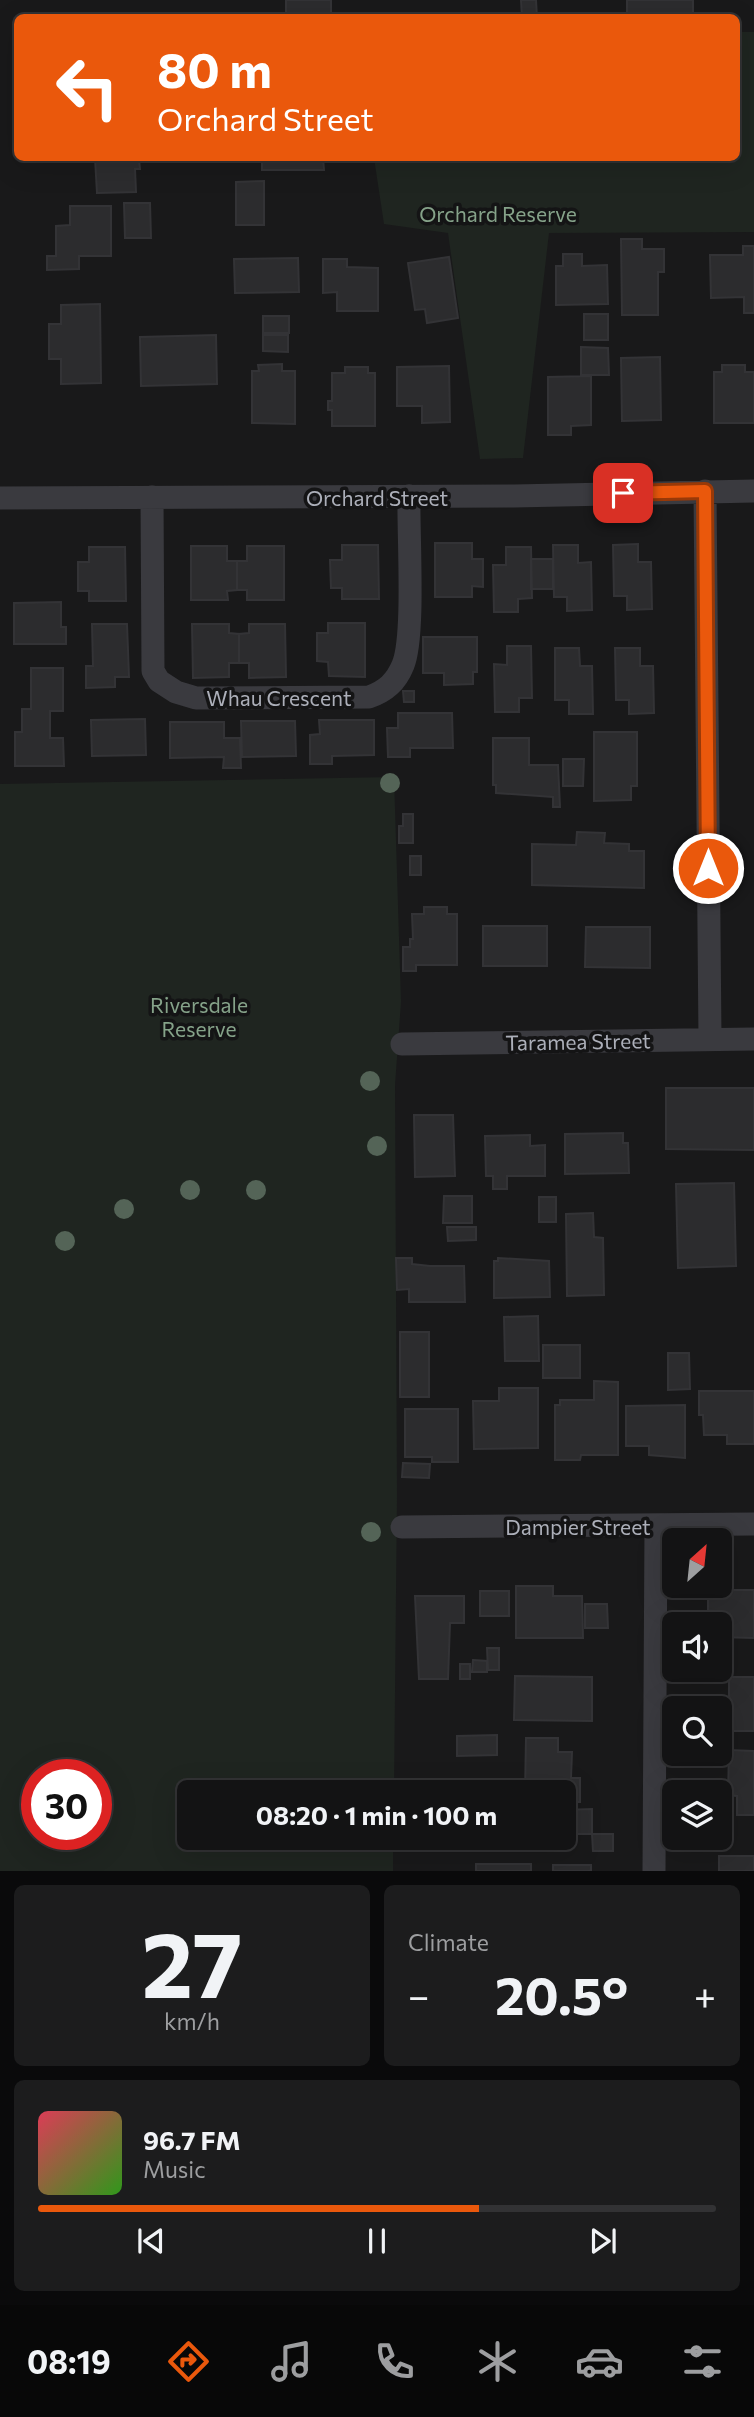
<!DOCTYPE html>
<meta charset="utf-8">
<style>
:root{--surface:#131314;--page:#1c1c1d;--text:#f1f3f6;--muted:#9d9ea0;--line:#323234;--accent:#ea580c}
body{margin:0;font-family:Commissioner,sans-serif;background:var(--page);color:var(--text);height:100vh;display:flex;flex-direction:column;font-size:26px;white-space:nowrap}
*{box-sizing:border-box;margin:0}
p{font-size:23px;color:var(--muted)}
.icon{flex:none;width:38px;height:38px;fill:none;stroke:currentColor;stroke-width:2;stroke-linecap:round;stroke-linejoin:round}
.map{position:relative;height:1871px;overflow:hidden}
.sheet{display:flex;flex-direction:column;gap:14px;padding:14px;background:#0a0a0b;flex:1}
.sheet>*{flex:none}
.banner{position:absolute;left:14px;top:14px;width:726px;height:147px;border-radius:10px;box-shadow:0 7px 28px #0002,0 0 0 2px var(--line);background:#ea580c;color:#fff;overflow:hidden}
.needle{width:46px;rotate:27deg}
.controls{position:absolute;left:662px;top:1528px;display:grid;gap:14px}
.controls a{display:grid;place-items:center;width:70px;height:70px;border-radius:10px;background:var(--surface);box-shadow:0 7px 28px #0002,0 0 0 2px var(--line);font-size:35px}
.speed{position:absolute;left:21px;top:1759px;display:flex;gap:14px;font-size:35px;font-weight:700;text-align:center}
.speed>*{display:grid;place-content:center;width:91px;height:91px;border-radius:50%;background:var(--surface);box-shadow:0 7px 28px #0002,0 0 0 2px var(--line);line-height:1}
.speed .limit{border:10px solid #d22;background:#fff;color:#111}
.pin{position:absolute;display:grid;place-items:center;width:60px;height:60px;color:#fff;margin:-30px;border-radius:14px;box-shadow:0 4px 10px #0006}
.me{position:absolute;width:77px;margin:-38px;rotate:0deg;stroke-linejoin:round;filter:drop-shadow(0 0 5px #0008)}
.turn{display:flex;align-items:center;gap:24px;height:147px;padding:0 28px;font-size:32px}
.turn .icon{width:91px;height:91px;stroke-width:2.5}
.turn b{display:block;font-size:49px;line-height:60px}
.big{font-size:52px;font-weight:700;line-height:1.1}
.sheet .card{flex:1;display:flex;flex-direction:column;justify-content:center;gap:10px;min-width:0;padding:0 24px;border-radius:10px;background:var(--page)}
.sheet .dial{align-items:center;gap:0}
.dial b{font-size:91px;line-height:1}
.song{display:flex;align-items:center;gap:21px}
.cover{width:84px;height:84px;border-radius:10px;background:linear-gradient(135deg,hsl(350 70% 55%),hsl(110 70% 35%))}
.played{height:7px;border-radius:4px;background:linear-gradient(90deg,var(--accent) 65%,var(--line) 65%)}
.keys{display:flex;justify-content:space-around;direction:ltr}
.heat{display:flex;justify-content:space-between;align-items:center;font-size:38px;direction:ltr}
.sheet .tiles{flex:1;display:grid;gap:14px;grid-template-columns:1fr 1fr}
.card:last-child{grid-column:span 2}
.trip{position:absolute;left:177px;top:1780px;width:399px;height:70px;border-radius:10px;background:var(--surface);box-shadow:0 7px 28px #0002,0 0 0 2px var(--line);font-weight:700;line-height:70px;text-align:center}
.menu{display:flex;height:112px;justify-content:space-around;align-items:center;background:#080808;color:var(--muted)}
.menu .icon{width:49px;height:49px}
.menu .on{color:var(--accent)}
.menu b{font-size:32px;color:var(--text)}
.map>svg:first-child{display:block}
.green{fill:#1f2520;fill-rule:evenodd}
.building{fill:#2c2c2e;stroke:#333336;stroke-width:2}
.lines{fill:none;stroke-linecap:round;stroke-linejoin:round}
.street{stroke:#3a3a3f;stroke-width:23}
.tree{fill:#546457}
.route-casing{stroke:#983908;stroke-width:18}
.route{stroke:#ea580c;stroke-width:12}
.labels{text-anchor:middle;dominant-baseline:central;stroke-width:7;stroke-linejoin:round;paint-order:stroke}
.park-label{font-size:21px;fill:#85a289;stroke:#141415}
.street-label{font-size:21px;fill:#acafb9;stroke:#141415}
</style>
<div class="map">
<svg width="754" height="1871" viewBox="0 0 754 1871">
<rect width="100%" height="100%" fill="#19191a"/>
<path class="green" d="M737 32H754V232L549 233 523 458 480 459 448 233 384 224 374 158H737Z
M394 777 401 1002 395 1085 397 1495 394 1792H189V1838H393V1871H0V784ZM37 1774H96V1834H37Z"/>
<path class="building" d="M286 0H331V17L286 16Z
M521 0H536L537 18H522Z
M627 0H693V18H627Z
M95 158H135L139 160 140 169H135L136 192 97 193Z
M262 158H323L324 170H262Z
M264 181V225H236V182Z
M124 203H150L151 238H125Z
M70 206H111V256H79V269L47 270V256H56V226L70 225Z
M621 239H642V249H664V272H658V315H622Z
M743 246H754V313H744V297L711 298 710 255H743Z
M563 254H582V266L607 265 608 304 556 305V266H563Z
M449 257 458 318 427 323 425 309 415 310 408 263Z
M298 258 299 292 235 293 234 259Z
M323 259H347V267L378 268V311H337V292L323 293Z
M100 304 101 383 61 384V359H49V324H61V305Z
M584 314H608V340H584Z
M263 316H289V333H263Z
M216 335 217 384 141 386 140 337Z
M263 335H288V352L263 351Z
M581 347 608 348 609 375H581Z
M660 357 661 420 622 421 621 358Z
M282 364V371H295V424L252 423V371H259L258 365Z
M722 365H745V372H754V423H714V372H722Z
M449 366 450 422 422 423V406H397V367Z
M345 367H368V373H375V426H332V410H328V401H332V373H345Z
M591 376V425L571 426V435H548V377Z
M435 543H472V559H483V587L472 586V597H435Z
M638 544V562H651L652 609 627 610V596H614L613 545Z
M342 545H378L379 599H342V588H331L330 560H342Z
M553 545H578V563L591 562 592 610 567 611V597H554Z
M191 546H227V561H237V590L227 591 228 600H191Z
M247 546H284V600H247V590H237V561H247Z
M89 547H125L126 601H89V591H78V562H89Z
M506 547H531L532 598 518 599V612H494L493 565H506Z
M531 559H553V589H531Z
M61 602V627H66V644H14V603Z
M328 623H365V677L329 676 328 662 317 661V633H328Z
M92 624H127L129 677H115V687L86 688V666H93Z
M192 624H229V633L239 634V663H229V677L193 678Z
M249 624H285L286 677 249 678V663H239V634L249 633Z
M423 637H477V672H473V684L444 685V673H423Z
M507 646H531L532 698H519V712H495L494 664 507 665Z
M555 648H579L580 666H592L593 714H569V700H555Z
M615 648H640V666H653L654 713 629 714V700H616Z
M31 668H63V711H50V738H63L64 766H15V732H22V709H31Z
M403 691H414V702H404Z
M398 713H452L453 748H410V757H388L387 728H398Z
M145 719 146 755 92 756 91 720Z
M319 720H374V755L332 756V764H310V735L320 734Z
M241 721H295L296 756 242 757Z
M170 722H224V738H240L241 768H223L224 757 170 758Z
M594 732H637V786H631V800L594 801Z
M493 738H529V765H558L560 807H553V797L496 793V785H493Z
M563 759H584L583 786H563Z
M403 814H413V843H399V826H403Z
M577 832 605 833 604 843 629 844V851H644V888L532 885V844L576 845Z
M410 856H421V875H410Z
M424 907H447V914H457V965H416V971H403V947H410V939H413L412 914H424Z
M483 926H547V966H483Z
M586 927H650V968L585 967Z
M666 1088H754V1150L666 1149Z
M414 1115H453L455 1176 415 1177Z
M623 1133V1143H628L629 1173 565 1174V1134Z
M530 1135V1146L545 1145V1176H507V1189H493V1176H486L485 1136Z
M734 1183 736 1266 678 1268 676 1184Z
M444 1196H472V1223H443Z
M539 1197H556V1222H539Z
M593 1213 594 1237 603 1238 604 1295 567 1296 566 1214Z
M447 1227H476V1240L448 1241Z
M396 1258H412V1264L430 1266H464L465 1302H409V1289L397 1290Z
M498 1258 549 1261 550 1297 494 1298V1261H498Z
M538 1316 539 1361H505L504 1317Z
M400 1332H429V1397H400Z
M543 1345H580V1378H543Z
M668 1353H689L690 1389 668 1390Z
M594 1381 618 1382V1455H581L580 1460H555V1405H560V1400H594Z
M499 1388H538V1448L474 1449 473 1401H499Z
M699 1391H754V1444H727V1435H704L703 1415H699Z
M685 1405V1458L649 1455V1446H626V1406Z
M405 1409H458V1462H432V1457H405Z
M403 1463 430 1464 429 1478 402 1477Z
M719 1582H732V1590H754V1638L719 1637V1624H708V1586H719Z
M516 1586H553V1596H582L583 1638H516Z
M480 1591H509V1616H480Z
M415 1596H464V1623H450L448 1679H419Z
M585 1604H607L608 1628H585Z
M487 1648H499V1670H488Z
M473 1660 487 1661V1672H472Z
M460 1664H470V1679H460Z
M515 1676 592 1677V1721L514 1720Z
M729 1677H754V1731H720V1700H729Z
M497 1735V1755L457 1756V1736Z
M526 1738H558V1752H572L571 1778H580V1802H564V1792H525Z
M729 1750 754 1751V1815H737V1796L728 1795Z
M592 1809V1834H564V1810Z
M592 1834H613V1851H593Z
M397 1838H426V1850H397Z
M517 1838H542V1846L517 1847Z
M719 1856H754V1871H719Z
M476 1864H531V1871H476Z
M553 1865H591V1871H553Z"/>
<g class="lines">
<path class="street" d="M705 491 710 1039
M152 497 153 671 159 681 176 692 196 698 369 697C386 691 396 682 403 665 415 636 408 533 409 496
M0 498 514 496 754 491
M402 1044 754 1039
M402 1527 754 1524
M654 1871 656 1526"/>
</g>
<g class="tree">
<circle cx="390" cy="783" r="10"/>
<circle cx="370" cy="1081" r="10"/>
<circle cx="377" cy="1146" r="10"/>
<circle cx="190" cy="1190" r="10"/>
<circle cx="256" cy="1190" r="10"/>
<circle cx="124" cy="1209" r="10"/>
<circle cx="65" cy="1241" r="10"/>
<circle cx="371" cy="1532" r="10"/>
</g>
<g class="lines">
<defs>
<path id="route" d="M623 493 705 491 708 868"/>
</defs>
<use href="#route" class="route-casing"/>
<use href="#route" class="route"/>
</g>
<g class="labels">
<g class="park-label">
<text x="498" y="213">Orchard Reserve</text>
<text x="199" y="1004">Riversdale<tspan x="199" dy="24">Reserve</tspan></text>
</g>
<g class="street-label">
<text x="377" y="497">Orchard Street</text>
<text x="279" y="697">Whau Crescent</text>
<text transform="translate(578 1041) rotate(-1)">Taramea Street</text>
<text x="578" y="1526">Dampier Street</text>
</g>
</g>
</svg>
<div class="controls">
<a><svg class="needle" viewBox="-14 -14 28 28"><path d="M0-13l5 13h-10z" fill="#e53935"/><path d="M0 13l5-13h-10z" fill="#9d9ea0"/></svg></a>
<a><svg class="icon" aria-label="sound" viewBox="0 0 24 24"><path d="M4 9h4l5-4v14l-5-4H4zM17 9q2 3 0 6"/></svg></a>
<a><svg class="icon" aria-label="search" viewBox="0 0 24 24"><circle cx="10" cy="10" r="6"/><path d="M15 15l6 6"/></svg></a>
<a><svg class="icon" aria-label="layers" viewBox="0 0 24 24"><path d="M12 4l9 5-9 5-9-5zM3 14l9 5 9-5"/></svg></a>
</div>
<div class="speed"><div class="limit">30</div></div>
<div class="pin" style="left:623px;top:493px;background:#d93025"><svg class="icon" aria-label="arrive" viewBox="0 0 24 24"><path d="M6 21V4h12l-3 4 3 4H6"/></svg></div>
<svg class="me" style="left:708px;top:868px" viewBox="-20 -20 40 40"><circle r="17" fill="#ea580c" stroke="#fff" stroke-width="3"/><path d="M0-11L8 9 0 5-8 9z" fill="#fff"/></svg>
<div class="trip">08:20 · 1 min · 100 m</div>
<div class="banner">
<div class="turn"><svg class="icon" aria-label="left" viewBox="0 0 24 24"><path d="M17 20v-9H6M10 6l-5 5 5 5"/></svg><div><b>80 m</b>Orchard Street</div></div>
</div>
</div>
<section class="sheet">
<div class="tiles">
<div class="card dial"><b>27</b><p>km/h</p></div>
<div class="card"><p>Climate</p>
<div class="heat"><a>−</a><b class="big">20.5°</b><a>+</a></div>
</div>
<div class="card">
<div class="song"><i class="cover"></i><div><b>96.7 FM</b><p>Music</p></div></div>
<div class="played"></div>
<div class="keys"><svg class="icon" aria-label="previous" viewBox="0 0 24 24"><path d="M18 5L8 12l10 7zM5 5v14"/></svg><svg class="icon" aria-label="pause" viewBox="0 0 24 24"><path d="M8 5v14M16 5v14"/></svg><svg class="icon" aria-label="next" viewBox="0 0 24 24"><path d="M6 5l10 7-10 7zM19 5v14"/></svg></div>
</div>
</div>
</section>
<nav class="menu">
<b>08:19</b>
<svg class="icon on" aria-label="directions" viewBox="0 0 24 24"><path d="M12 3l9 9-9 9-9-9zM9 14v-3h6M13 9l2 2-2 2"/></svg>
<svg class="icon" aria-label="music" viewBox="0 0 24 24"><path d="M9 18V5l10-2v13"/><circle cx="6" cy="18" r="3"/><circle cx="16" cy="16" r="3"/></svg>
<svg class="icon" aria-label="phone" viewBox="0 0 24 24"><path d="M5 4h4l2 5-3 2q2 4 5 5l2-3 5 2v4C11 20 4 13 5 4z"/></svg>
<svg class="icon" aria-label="climate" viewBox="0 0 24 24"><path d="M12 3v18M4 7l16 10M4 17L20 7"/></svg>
<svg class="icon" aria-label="car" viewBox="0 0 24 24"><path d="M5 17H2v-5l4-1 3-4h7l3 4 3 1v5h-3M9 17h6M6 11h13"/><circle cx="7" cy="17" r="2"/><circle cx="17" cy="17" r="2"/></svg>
<svg class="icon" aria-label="filters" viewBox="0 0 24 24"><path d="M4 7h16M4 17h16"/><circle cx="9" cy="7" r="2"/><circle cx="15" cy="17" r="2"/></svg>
</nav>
